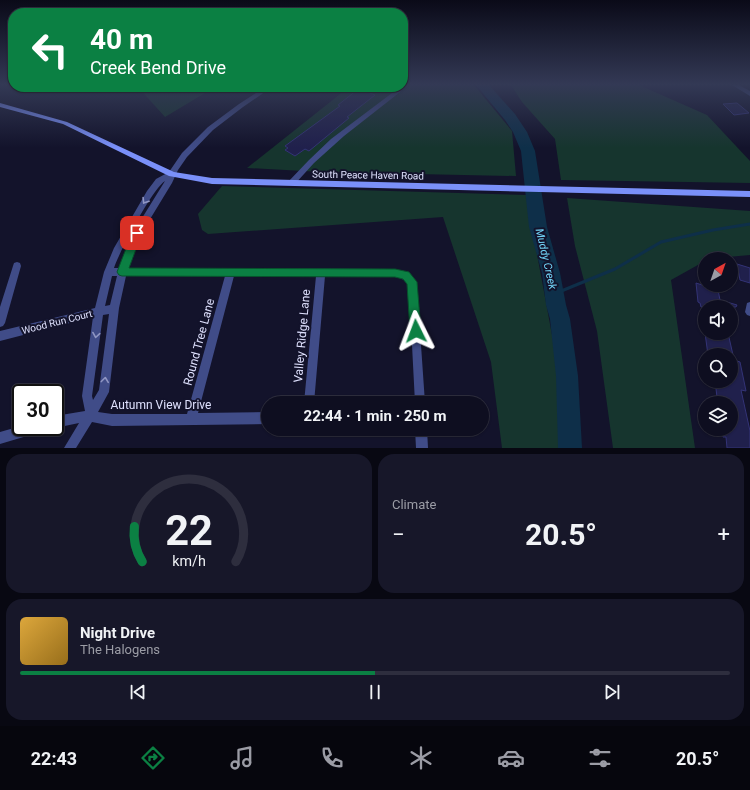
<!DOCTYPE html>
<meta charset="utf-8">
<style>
:root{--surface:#0e0e20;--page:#171729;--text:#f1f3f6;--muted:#9b9ca5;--line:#2e2e3e;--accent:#0b8043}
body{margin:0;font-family:Roboto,sans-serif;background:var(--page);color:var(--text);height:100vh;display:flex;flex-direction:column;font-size:15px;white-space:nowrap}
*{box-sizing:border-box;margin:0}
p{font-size:13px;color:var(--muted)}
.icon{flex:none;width:22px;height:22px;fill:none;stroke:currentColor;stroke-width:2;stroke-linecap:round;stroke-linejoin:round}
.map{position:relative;height:448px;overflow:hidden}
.sheet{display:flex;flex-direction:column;gap:6px;padding:6px;background:#080812;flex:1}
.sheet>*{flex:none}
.hud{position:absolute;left:8px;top:8px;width:400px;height:84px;border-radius:16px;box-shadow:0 1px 3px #0004,0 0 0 1px var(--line);background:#0b8043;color:#fff;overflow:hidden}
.needle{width:26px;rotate:40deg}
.buttons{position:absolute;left:698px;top:252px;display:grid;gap:8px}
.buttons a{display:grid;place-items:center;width:40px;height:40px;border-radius:50%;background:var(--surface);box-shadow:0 1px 3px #0004,0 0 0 1px var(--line);font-size:20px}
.speed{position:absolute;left:12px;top:384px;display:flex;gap:8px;font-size:20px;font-weight:700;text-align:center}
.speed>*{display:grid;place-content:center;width:52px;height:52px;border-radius:50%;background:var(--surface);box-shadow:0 1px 3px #0004,0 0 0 1px var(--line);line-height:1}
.speed .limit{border:2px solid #111;border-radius:6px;background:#fff;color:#111}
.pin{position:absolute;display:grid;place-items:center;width:34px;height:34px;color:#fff;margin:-17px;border-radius:8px;box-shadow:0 2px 6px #0006}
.me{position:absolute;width:44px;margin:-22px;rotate:357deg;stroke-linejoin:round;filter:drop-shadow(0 0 3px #0008)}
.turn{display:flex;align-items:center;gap:14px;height:84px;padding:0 16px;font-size:18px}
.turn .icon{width:52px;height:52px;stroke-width:2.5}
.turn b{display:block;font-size:28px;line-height:34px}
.big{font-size:30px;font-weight:700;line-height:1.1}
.sheet .widget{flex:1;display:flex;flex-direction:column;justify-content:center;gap:6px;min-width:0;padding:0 14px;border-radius:16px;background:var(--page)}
.sheet .dial{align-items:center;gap:0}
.dial svg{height:104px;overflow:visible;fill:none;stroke:var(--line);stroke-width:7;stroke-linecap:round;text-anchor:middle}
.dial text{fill:var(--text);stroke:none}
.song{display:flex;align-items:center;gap:12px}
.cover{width:48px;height:48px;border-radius:6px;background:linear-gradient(135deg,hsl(40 70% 55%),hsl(40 70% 35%))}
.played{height:4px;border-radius:2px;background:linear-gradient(90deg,var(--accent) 50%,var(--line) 50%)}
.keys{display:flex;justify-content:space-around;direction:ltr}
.heat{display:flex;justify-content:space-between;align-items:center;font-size:22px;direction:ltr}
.sheet .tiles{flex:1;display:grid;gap:6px;grid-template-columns:1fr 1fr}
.widget:last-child{grid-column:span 2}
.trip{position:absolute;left:261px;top:396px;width:228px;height:40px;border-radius:20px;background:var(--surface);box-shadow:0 1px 3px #0004,0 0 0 1px var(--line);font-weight:700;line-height:40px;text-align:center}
.menu{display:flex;height:64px;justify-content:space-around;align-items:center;background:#06060d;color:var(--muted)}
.menu .icon{width:28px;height:28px}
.menu .active{color:var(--accent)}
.menu b{font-size:18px;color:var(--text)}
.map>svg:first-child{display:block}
.green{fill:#16352e}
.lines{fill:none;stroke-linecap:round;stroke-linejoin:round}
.stream{stroke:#0e2f49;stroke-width:3}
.river{fill:#0e2f49;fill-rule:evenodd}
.building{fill:#20204c;stroke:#333376}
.minor{fill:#404c88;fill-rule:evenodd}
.secondary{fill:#7a90f9;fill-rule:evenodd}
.oneway{stroke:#9096c3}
.route{fill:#0b8043;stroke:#07532c}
.labels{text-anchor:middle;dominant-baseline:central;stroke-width:4;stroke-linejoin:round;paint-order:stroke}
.street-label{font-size:10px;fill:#dfe1fe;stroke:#13132b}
.water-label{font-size:11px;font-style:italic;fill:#72d5f8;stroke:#13132b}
.near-street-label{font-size:12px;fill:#dfe1fe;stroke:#13132b}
</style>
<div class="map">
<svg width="750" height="448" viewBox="0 0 750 448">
<rect width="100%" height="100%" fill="#13132b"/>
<path class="green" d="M403 85H474L512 131 516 176 322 172 247 168 349 87H403Z
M511 85H639L707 115 750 161V183L561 180 555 139 522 102Z
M138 87H215L165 117Z
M222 186 526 195 555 351 562 448H502L491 362 443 217 208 234 202 230 198 214Z
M567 198 750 211V255L705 259V261L671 280 695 448H613L597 331 575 246Z"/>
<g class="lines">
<path class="stream" d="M554 294 615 269 661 242 713 230 750 224"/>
<path class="river" d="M476 85H489L515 114 527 132 535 151 547 227 560 273 566 305 570 319 578 376 582 448H558L556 376 550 319 546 305 542 273 529 227 521 151 513 132 505 120Z"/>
</g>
<path class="building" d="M357 90 359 91 362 90 375 95 347 117 349 118 309 151 305 149 295 156 285 150 288 148 285 146 340 106 338 105Z
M737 103 749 113 734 115 723 104Z
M737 264 750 268V283L740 280Z
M696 283 718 290 720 300 737 305 736 307H701L700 303 698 302Z
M705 333H728L733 355H708Z
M731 359 740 362 746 391 741 390 750 431V448H727L726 437H723L722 429H731V402L717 397 715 381H731Z"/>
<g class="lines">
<path class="minor" d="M403 85H409L344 136 314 163 294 185H288L287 183 309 160 331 139 400 87H403Z
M732 85H739L750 91V96Z
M265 87H272L243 107 213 130 187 157 178 170 172 183 141 234 128 268 395 269C406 272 415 275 417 287L425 403H415L409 287C407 280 401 278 395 277L325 276 314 403H304L316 276H234L198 413 268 412V424L112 426 92 422 76 448H64L79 423 55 428 54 427H55V416L85 411 82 396 93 317 0 341V331L95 308 104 272 114 248 147 191 156 179 169 172 182 153 208 127 239 104ZM165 181 134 231 119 268H114C119 252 153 188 165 181ZM112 276H117L110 305 105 306ZM126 276H225L187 414H112L98 412 109 392 119 308ZM109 314 99 390 93 400 92 396 103 315Z
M17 262 20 263 21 266 5 323 3 326 0 327V307L13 266 14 263Z
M750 302V316L747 315 745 312 747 303Z
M21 426 43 427 41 431 37 433 0 444V432Z
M415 429H427L428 448H416Z"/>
<path class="secondary" d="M0 103 67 122 174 172 212 178 750 191V197L212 184 169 176 63 124 0 107Z"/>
</g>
<defs><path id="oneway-chevron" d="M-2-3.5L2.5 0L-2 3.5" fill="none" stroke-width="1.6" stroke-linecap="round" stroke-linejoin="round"/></defs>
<g class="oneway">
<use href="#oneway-chevron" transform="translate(145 201) rotate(122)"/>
<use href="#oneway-chevron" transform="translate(96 335) rotate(99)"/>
<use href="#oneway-chevron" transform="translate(105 380) rotate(-83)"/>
</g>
<linearGradient id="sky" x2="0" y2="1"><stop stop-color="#0a0a18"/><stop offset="0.57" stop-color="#333955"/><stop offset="1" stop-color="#333955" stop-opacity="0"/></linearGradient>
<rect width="750" height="148" fill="url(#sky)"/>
<path class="route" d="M137 229 142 233 129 268 395 269 409 272 417 282 421 331 419 334 416 336 412 334 410 331 407 284 403 279 395 277 122 276 119 275 117 272 132 233Z"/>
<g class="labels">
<g class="street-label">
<text transform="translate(368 175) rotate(1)">South Peace Haven Road</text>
<text transform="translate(57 322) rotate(-14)">Wood Run Court</text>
</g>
<g class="water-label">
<text transform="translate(546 259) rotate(77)">Muddy Creek</text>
</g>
<g class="near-street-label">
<text transform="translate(302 336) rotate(-85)">Valley Ridge Lane</text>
<text transform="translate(199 342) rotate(-75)">Round Tree Lane</text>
<text x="161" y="405">Autumn View Drive</text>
</g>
</g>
</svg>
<div class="buttons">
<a><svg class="needle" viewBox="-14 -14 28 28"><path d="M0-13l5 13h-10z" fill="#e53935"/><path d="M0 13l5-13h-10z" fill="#9b9ca5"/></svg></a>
<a><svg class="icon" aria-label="sound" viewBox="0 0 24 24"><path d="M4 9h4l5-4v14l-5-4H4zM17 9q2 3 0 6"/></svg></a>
<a><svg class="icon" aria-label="search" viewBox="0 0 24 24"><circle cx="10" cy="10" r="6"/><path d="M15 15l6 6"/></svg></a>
<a><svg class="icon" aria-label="layers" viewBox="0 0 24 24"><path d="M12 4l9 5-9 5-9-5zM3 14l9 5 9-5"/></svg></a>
</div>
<div class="speed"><div class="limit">30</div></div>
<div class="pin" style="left:137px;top:233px;background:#d93025"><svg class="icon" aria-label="arrive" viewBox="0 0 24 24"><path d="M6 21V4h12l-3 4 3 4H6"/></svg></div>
<svg class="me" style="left:416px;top:331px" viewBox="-20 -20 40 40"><path d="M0-17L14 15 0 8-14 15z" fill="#0b8043" stroke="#fff" stroke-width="4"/></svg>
<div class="trip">22:44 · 1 min · 250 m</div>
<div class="hud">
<div class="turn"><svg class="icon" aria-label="left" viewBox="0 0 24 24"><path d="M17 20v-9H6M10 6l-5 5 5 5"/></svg><div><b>40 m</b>Creek Bend Drive</div></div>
</div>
</div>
<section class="sheet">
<div class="tiles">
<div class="widget dial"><svg viewBox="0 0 100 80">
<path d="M14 69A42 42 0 1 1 86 69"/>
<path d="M14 69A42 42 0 0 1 8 42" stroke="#0b8043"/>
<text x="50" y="56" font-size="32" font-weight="700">22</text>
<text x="50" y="72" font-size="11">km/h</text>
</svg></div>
<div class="widget"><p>Climate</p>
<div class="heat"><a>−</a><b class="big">20.5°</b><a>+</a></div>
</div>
<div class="widget">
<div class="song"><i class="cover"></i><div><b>Night Drive</b><p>The Halogens</p></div></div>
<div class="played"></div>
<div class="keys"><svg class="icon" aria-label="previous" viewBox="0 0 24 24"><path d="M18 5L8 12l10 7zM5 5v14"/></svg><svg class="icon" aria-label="pause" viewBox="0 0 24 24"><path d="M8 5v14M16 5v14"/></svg><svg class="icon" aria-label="next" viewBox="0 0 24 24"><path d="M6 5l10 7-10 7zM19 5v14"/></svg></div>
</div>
</div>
</section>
<nav class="menu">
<b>22:43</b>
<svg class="icon active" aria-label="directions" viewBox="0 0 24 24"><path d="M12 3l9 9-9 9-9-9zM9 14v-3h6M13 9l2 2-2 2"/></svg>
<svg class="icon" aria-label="music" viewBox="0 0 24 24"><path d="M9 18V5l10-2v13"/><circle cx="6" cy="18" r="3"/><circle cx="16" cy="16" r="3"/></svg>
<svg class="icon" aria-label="phone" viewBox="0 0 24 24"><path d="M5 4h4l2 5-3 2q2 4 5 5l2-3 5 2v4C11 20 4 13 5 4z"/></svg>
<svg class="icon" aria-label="climate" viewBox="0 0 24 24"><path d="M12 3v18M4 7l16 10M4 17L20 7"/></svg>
<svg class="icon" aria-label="car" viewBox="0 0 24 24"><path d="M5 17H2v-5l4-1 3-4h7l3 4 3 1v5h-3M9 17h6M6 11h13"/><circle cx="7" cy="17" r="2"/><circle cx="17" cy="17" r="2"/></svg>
<svg class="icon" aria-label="filters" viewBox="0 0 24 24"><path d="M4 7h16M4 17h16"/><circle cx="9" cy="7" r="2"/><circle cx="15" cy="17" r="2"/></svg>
<b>20.5°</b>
</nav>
